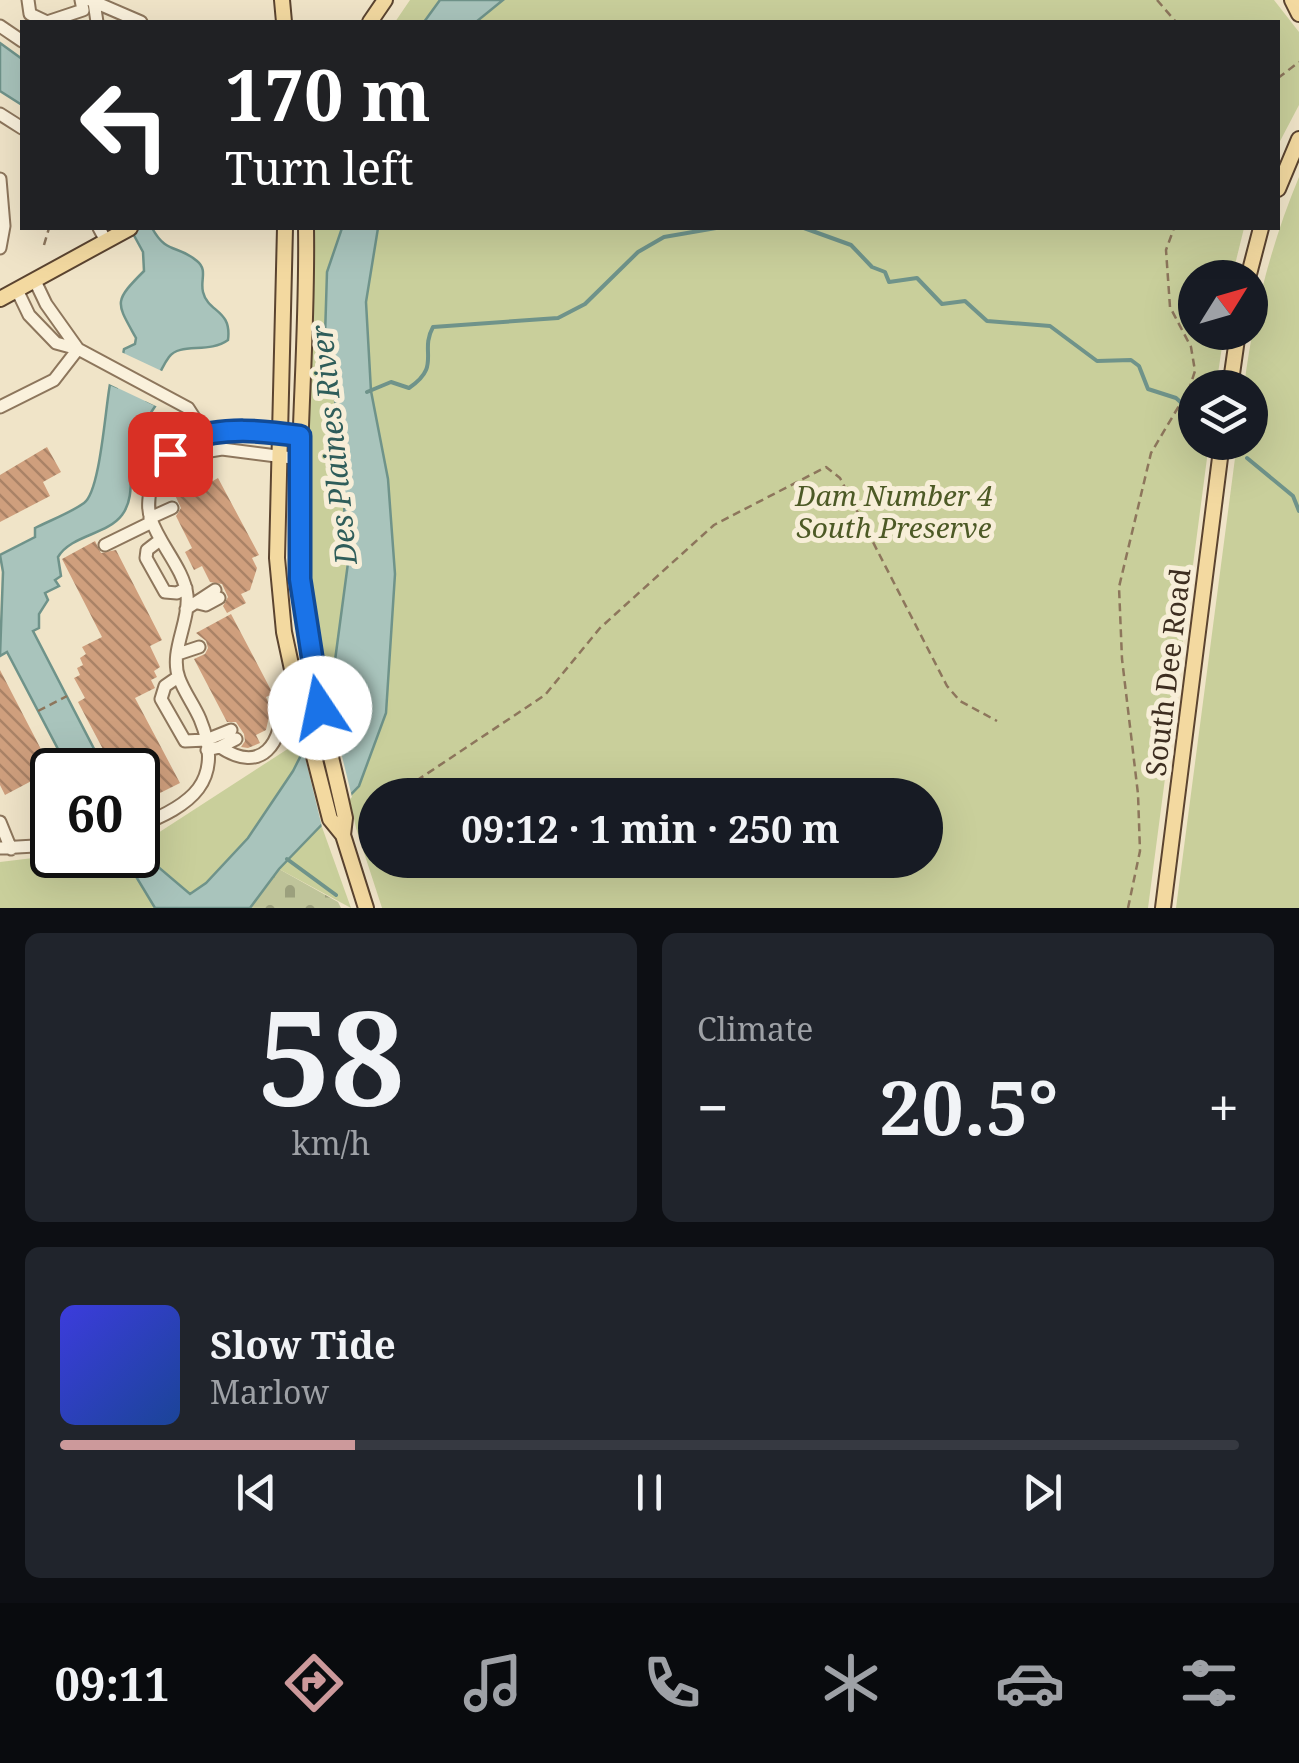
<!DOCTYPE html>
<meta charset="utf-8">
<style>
:root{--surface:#171b24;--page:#20242c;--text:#f1f3f6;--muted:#9ea1a6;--line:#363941;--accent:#cc999b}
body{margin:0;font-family:"Noto Serif",serif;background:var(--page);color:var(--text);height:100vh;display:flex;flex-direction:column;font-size:38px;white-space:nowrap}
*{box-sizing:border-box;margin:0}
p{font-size:32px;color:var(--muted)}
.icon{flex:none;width:55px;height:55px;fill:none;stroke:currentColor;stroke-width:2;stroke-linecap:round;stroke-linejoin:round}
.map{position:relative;height:908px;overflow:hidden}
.side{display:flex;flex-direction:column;gap:25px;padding:25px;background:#0d0f14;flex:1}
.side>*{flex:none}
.guide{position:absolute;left:20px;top:20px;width:1260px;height:210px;border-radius:0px;box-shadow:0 10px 40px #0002;background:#202124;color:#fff;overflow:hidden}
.needle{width:65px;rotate:53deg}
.controls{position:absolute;left:1178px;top:260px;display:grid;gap:20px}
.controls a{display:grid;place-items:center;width:90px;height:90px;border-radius:50%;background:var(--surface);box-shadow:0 10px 40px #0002;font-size:50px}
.speed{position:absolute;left:30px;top:748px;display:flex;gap:20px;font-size:50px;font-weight:700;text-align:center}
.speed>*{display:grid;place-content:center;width:130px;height:130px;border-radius:50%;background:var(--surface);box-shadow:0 10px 40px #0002;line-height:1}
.speed .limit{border:5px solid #111;border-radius:15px;background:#fff;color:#111}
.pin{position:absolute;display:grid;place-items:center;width:85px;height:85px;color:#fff;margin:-42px;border-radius:20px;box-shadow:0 5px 15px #0006}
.me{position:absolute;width:110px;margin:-55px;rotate:349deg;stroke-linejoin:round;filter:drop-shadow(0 0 8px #0008)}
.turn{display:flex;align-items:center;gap:35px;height:210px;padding:0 40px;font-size:45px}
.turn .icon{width:130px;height:130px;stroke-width:2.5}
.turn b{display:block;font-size:70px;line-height:85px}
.big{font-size:75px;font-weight:700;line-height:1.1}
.side .widget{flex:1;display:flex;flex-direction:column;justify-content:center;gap:15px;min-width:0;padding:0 35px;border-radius:15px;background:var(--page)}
.side .dial{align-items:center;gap:0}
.dial b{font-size:130px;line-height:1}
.song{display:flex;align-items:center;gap:30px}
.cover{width:120px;height:120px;border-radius:15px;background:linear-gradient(135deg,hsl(240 70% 55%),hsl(220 70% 35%))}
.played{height:10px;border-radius:5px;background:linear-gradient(90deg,var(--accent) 25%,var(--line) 25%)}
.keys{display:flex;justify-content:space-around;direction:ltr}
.heat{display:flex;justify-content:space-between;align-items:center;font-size:55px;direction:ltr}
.side .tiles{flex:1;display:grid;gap:25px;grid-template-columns:1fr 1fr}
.widget:last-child{grid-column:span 2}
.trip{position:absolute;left:358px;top:778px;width:585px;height:100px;border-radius:50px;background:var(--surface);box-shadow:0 10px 40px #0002;font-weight:700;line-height:100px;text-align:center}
.tab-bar{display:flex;height:160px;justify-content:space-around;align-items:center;background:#090b0e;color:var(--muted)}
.tab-bar .icon{width:70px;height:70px}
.tab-bar .on{color:var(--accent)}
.tab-bar b{font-size:45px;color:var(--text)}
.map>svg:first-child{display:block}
.cemetery{fill:url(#cemetery-stones)}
.park{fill:#c9cf9b;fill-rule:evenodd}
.water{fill:#a9c4bc;stroke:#6f938a;stroke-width:2.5}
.pier{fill:#f0e4c8}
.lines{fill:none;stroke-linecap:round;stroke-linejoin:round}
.stream{stroke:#6f938a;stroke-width:4}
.building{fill:url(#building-back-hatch)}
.minor-casing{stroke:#8d765c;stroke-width:15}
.major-casing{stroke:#5b4430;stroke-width:18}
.path{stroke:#8d765c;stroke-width:2.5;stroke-dasharray:8 5;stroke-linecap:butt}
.minor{stroke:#faf1dc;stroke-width:11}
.major{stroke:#f3d9a0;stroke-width:14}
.route-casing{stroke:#114b97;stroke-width:25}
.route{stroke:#1a73e8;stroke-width:18}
.labels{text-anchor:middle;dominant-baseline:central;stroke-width:10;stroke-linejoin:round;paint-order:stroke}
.park-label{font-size:28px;font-style:italic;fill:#4d5a26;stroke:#f7eed8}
.street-label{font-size:28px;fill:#3d2e20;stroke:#f7eed8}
.water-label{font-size:30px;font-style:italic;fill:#2f5d5a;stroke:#f7eed8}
</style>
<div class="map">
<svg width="1299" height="908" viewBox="0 0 1299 908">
<defs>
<pattern id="cemetery-stones" width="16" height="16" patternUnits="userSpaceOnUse" patternTransform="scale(2.5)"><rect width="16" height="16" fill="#bfc49a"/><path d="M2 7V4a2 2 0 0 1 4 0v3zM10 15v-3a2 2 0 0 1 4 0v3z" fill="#9ca07d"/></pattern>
<pattern id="building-back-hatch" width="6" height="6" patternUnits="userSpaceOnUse" patternTransform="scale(2.5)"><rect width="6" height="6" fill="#cf9f7d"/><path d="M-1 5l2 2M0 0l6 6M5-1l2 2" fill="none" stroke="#a98266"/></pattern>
</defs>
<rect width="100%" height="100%" fill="#f0e4c8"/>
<path class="cemetery" d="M279 869 338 902 341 908H250Z"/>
<path class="park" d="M410 0H1274L1299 32V105L1278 145V22H395Z
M1299 177V908H1176L1237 443 1250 442V388L1244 387C1253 315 1271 244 1299 177Z
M313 228H1244L1232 277 1195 278V332L1224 333 1216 387 1195 388V442L1209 443 1148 908H382L356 828 319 663 308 583 306 506ZM375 795H925V860H375Z
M300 741 322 827 351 908 240 848 206 883 168 908H0V862L58 855H138V838L158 833Z"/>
<path class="water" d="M440 0H503L476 22H424Z
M0 43 22 59V105L0 91Z
M130 228H152C167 255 177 244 197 261 208 270 200 280 203 292 208 313 232 309 228 340 209 354 180 342 169 357 160 369 154 387 147 401L156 405C145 421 136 435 132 454 129 474 135 498 122 515 107 535 71 535 58 557L61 576 55 580 59 586 45 593 48 600 39 614V628L33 631 105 770H69L7 652 0 656 3 572 0 555 35 537V528C51 520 70 513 84 503 100 492 105 411 110 384L117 387 124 349 135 344 136 338C116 302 113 302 144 271L143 252Z
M342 228H378L366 302 371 391 388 479 395 574 386 713 359 786 279 869 250 908H155L123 855H138V836L157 866 190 894 206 883 248 838 293 771 330 698 348 563 338 419 325 336 327 272Z"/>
<path class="pier" d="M119 351 166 373 154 399 160 402V408L105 382 113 380Z
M328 699 352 797 322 827 302 744 320 708Z"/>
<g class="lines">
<path class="stream" d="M804 228 851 245 872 267 885 272 889 282 917 278 942 304 965 301 987 321 1050 326 1097 361 1131 360 1139 366 1148 389 1176 398 1195 415
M367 392 391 382 409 388C442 366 419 352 433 327L558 318 585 304 638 252 664 237 716 228
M1247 458 1293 496 1299 511
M287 859 336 895"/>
</g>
<path class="building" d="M47 447 61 472 43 482 50 496 0 522V475Z
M207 475 211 482 218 478 259 555 252 558 257 568 250 590 241 594 246 603 227 613 223 606 228 597 222 584 210 582 202 566 194 570 185 552 192 548 176 516 181 508 174 493Z
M95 541 101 553 116 550 162 640 150 646 160 667 154 671 157 677 151 680 155 688 135 698 180 783 146 800 143 793 138 796V770H114L78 702 85 698 74 678 80 675 77 668 83 665 80 658 86 654 82 647 102 637 62 559Z
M231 614 273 694 266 697 271 708 266 730 256 735 260 743 248 748 241 747 245 741 244 734 236 722H227L194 659 205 654 208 648 206 641 196 633Z
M0 670 45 757 39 760 42 767 35 770 39 777 5 795 0 785Z"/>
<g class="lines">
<defs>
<path id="minor" d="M28 0 30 14 47 22 83 10 81 0
M90 0 141 22
M94 2 97 22
M0 26 22 41
M0 114 22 128
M0 179 4 226 0 248
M99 228 106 241
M35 281 46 304 78 349
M17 290 29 315 56 343 78 349 188 408 197 422 206 452
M0 407 54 380 78 349
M150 490 198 453 222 449 300 459
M150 518 172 508
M160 540 147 550 146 558 165 592 177 593 186 588
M105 545 152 522
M198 603 206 605 219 598
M186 609 215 590
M178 654 199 647
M178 677 165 686 161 699 185 741 206 740 231 730
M220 747 236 739
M207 750 220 747C262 775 283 743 282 702L299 696
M0 822 11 849
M138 826C190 806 226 782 200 719 194 705 184 692 179 678 169 652 190 622 187 595 184 569 159 544 151 519 147 508 149 499 150 489 161 424 251 429 300 436
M0 848 52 845"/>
<path id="major" d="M282 0 284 22
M1292 0 1299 14
M370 22 385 0
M1278 189 1299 139
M285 228 277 558 284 632 293 674 330 819 343 835
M306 228C308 345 295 461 300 578 304 660 328 739 345 818L343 835 366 908
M1248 278 1261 228
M0 299 130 228
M1230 388 1238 332
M1163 908 1222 442"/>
</defs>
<use href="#minor" class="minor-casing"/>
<use href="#major" class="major-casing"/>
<path class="path" d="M1157 0 1176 22
M1278 78 1299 62
M44 245 49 228
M38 711 67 696
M395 795 545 695 600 628 714 525 826 467 840 478 947 686 960 701 997 721
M369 811 375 807
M1128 908 1140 851 1138 794 1122 659 1119 587 1151 453 1189 389 1195 371 1191 347 1170 307 1166 250 1174 228"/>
<use href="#minor" class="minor"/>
<use href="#major" class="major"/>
</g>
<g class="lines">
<defs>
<path id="route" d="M170 454C176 450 182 443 189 440 221 426 266 431 300 436V579L320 708"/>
</defs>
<use href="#route" class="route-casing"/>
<use href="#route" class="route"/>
</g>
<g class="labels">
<g class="park-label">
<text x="894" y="495">Dam Number 4<tspan x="894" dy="32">South Preserve</tspan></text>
</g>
<g class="street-label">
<text transform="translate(1167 672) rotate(-83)">South Dee Road</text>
</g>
<g class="water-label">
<text transform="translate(333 445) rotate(-96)">Des Plaines River</text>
</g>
</g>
</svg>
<div class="controls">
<a><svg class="needle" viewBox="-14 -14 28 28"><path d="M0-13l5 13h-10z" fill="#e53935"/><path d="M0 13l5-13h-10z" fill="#9ea1a6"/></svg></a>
<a><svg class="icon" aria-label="layers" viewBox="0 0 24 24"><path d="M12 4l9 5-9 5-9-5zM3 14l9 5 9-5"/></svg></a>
</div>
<div class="speed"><div class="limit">60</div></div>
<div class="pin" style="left:170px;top:454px;background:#d93025"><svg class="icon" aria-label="arrive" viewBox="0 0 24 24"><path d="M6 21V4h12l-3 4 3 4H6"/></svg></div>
<svg class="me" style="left:320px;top:708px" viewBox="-20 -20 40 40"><circle r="19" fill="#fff"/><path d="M0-13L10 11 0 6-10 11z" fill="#1a73e8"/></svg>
<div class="trip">09:12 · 1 min · 250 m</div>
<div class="guide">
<div class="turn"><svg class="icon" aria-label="left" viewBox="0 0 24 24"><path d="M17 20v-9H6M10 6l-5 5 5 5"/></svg><div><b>170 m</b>Turn left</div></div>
</div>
</div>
<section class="side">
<div class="tiles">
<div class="widget dial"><b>58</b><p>km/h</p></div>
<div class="widget"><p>Climate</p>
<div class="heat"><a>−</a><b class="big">20.5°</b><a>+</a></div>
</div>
<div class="widget">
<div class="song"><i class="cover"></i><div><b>Slow Tide</b><p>Marlow</p></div></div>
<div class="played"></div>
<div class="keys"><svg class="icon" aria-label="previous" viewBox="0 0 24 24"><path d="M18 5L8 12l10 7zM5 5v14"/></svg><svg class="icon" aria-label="pause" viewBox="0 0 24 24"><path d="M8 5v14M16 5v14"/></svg><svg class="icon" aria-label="next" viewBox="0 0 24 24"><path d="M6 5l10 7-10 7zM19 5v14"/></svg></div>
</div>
</div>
</section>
<nav class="tab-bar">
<b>09:11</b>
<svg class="icon on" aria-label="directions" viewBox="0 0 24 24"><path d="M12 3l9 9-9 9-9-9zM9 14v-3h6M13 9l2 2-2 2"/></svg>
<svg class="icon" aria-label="music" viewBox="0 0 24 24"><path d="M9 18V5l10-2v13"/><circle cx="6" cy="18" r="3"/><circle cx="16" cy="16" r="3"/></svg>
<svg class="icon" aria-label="phone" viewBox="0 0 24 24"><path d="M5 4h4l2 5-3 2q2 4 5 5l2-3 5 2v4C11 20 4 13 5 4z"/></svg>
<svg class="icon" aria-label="climate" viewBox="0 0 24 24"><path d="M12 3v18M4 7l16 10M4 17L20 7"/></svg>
<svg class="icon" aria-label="car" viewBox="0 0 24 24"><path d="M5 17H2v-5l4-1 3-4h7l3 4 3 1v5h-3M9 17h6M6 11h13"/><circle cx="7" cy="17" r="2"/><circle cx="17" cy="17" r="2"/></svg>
<svg class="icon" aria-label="filters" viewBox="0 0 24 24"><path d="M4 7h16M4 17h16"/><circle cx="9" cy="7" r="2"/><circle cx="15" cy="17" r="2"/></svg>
</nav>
